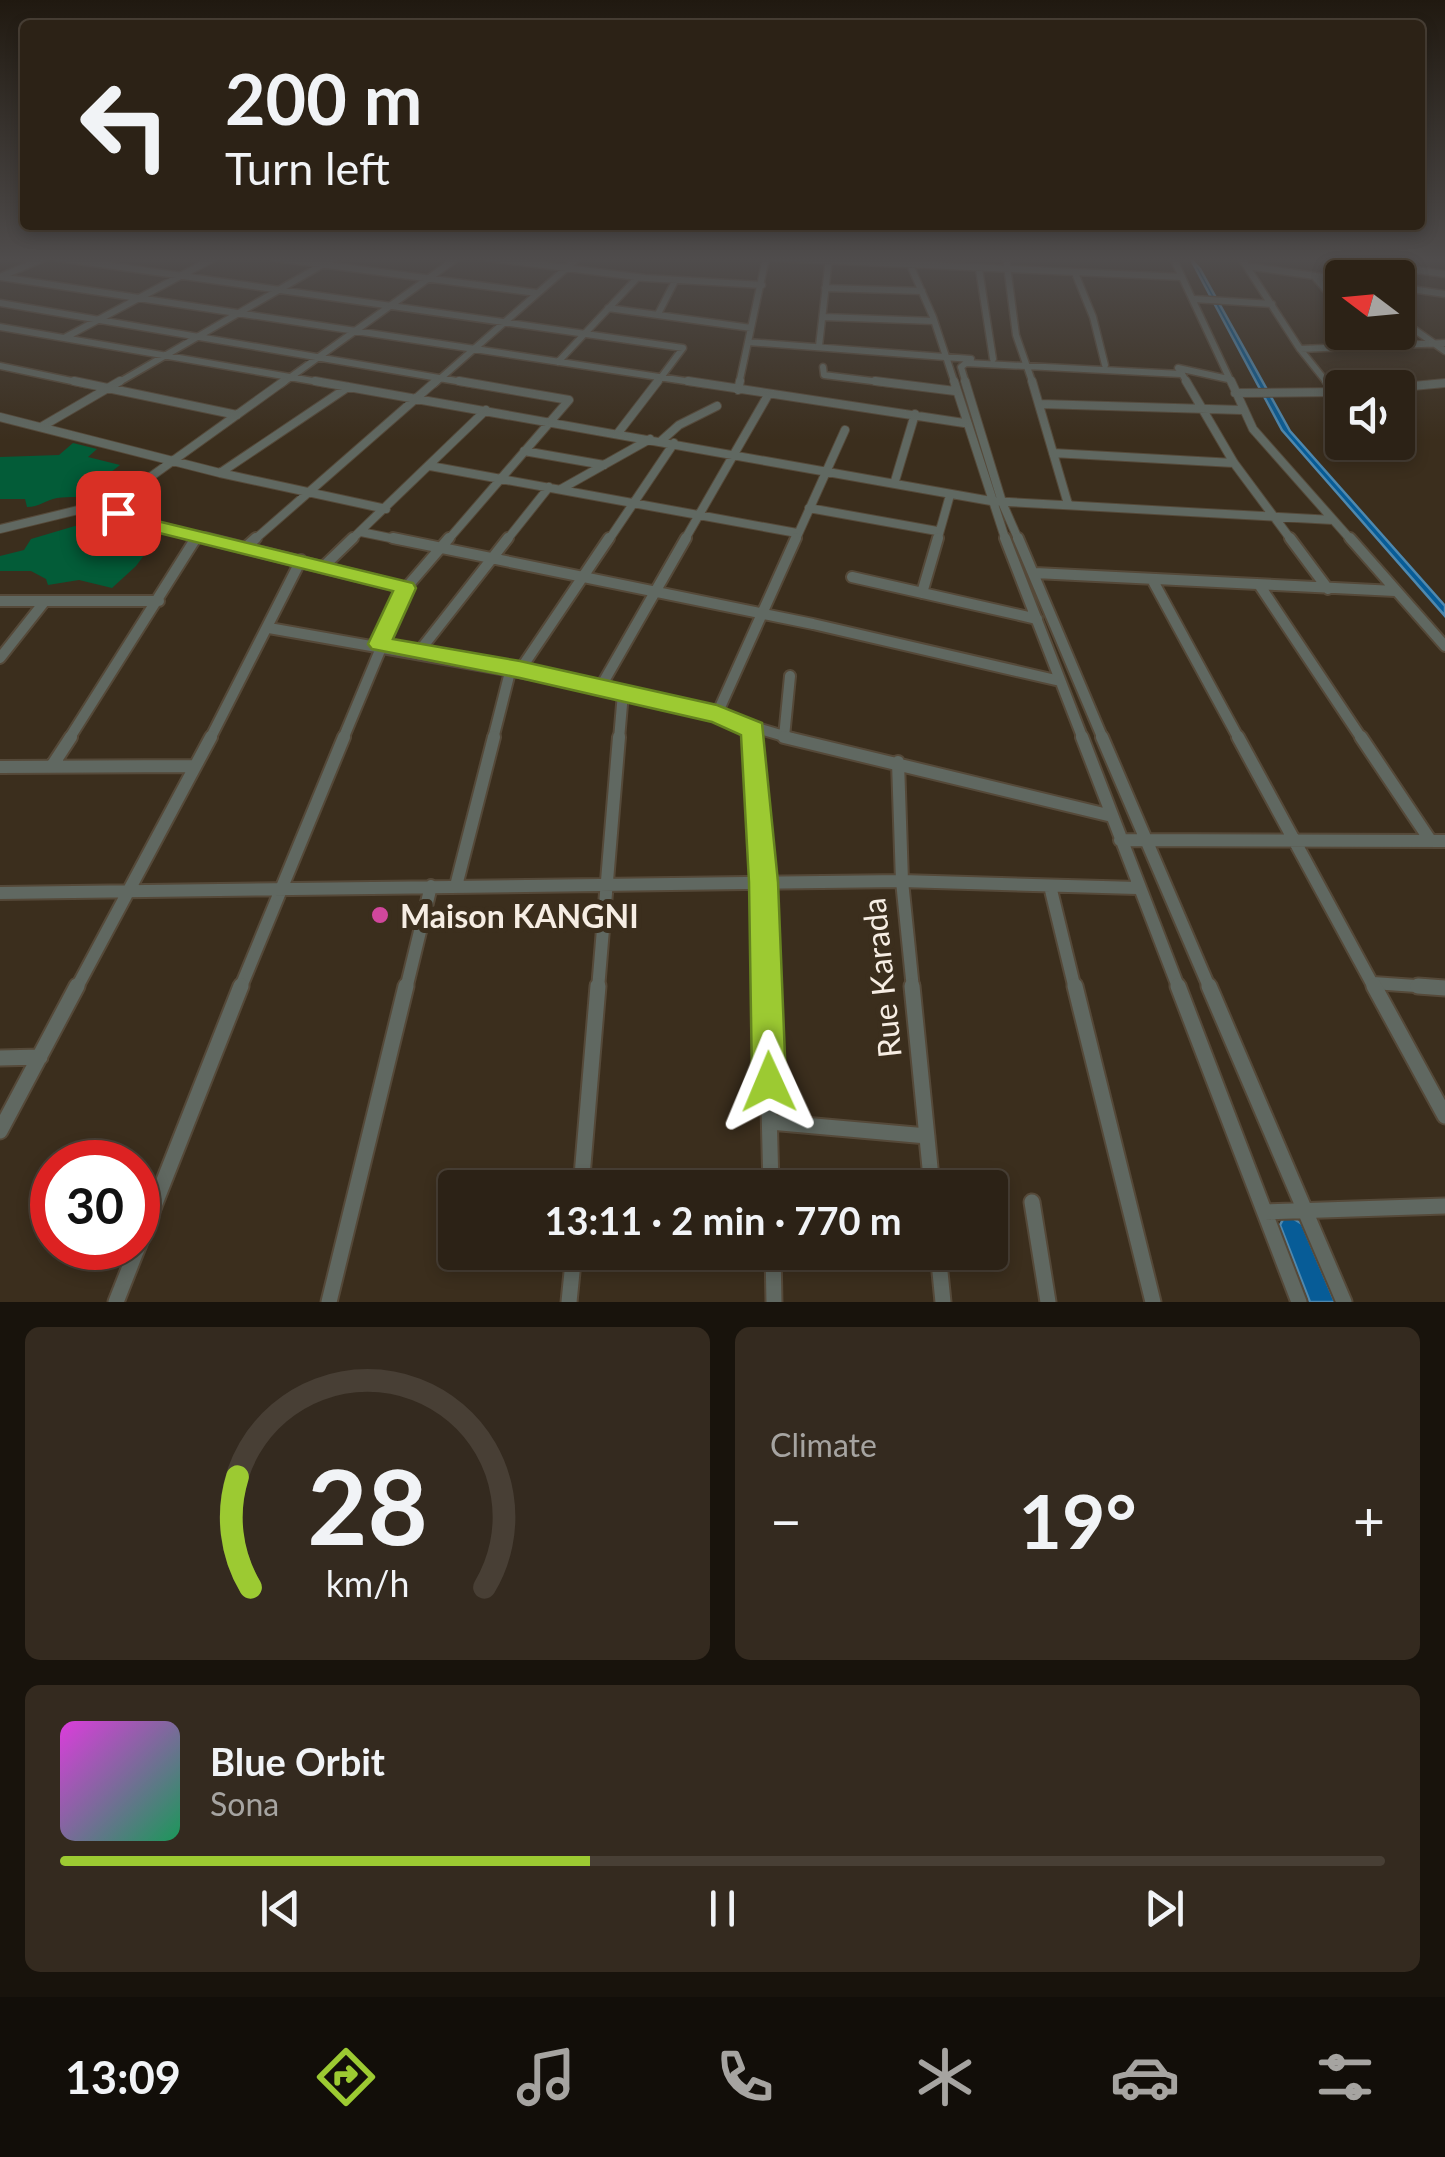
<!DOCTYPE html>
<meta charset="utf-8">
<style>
:root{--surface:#2c2216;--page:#342a1f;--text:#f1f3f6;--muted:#a6a4a1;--line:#483f35;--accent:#9cca32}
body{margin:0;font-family:Lato,sans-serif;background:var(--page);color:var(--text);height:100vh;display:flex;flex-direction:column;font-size:38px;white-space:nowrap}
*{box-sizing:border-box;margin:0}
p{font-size:32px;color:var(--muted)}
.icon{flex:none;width:55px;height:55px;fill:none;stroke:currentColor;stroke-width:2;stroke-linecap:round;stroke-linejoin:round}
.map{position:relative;height:1302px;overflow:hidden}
.panel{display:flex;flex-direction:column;gap:25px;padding:25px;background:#18130c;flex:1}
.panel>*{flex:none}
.guide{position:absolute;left:20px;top:20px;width:1405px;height:210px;border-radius:10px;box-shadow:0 5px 15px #0003,0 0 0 2px var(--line);background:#2c2216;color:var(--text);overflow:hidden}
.needle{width:65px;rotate:286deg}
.tools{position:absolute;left:1325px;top:260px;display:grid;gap:20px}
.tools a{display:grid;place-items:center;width:90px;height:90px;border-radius:10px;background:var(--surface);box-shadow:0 5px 15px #0003,0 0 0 2px var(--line);font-size:50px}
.speed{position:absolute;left:30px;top:1140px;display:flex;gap:20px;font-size:50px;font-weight:700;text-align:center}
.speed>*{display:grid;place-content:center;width:130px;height:130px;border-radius:50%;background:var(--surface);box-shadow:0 5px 15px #0003,0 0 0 2px var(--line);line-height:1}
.speed .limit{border:15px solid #d22;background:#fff;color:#111}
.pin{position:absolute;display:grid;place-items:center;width:85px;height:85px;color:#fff;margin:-42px;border-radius:20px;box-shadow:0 5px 15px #0006}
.me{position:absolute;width:110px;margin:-55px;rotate:359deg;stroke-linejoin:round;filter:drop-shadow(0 0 8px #0008)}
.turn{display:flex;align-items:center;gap:35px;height:210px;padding:0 40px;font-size:45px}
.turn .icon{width:130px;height:130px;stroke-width:2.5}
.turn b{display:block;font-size:70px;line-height:85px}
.big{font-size:75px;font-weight:700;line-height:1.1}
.panel .tile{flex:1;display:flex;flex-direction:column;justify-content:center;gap:15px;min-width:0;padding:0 35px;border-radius:15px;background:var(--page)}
.panel .dial{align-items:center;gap:0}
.dial svg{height:260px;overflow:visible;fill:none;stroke:var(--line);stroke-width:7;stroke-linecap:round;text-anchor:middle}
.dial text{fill:var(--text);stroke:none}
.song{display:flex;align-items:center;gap:30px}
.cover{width:120px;height:120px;border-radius:15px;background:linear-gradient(135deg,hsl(300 70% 55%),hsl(150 70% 35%))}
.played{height:10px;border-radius:5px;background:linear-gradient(90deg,var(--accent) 40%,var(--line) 40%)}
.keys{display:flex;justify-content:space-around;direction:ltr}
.heat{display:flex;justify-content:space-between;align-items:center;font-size:55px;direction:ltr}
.panel .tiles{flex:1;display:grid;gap:25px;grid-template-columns:1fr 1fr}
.tile:last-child{grid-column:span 2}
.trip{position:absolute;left:438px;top:1170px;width:570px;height:100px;border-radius:10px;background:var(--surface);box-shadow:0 5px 15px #0003,0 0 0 2px var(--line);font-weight:700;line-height:100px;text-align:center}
.tabs{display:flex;height:160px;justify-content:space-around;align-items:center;background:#120e09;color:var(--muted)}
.tabs .icon{width:70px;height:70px}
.tabs .selected{color:var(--accent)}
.tabs b{font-size:45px;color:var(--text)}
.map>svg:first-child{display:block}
.green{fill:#035c38}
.water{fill:#075c97;stroke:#4f88ae;stroke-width:2.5}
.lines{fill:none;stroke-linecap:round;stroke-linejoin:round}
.street-far4-casing{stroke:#554939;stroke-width:9}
.street-far3-casing{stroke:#554939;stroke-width:10}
.street-far2-casing{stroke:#554939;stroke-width:14}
.street-far1-casing{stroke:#554939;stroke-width:16}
.street-casing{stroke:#554939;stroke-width:19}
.street-far4{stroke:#606861;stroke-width:6}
.street-far3{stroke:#606861;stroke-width:8}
.street-far2{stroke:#606861;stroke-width:10}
.street-far1{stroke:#606861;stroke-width:12}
.street{stroke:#606861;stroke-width:15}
.route{fill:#9cca32;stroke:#658320;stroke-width:2.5}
.hotel-dot{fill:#d1479c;stroke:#3b2e1d;stroke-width:4}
.labels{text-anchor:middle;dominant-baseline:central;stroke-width:10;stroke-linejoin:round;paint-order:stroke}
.near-poi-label{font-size:32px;font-weight:bold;fill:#f6ede3;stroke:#3b2e1d;text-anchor:start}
.near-street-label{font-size:32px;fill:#f6ede3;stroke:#3b2e1d}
</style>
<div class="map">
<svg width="1445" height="1302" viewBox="0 0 1445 1302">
<rect width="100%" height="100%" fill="#3b2e1d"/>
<path class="green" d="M73 443 97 449 88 457 120 465 111 472 128 487C103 501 84 495 57 498 46 500 39 507 27 507L25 499H0V457L59 455Z
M85 523 130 526 154 542 136 566 112 588 79 580 48 585 46 579 31 571H0V556L24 550 31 539Z"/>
<path class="water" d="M1190 258 1200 269 1290 431 1445 606V616L1282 430Z
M1286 1214 1302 1224 1335 1302H1310L1280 1225Z"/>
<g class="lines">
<defs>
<path id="street-far4" d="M58 258 683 348 656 384
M275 258 537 293
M488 258 645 278 762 285
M775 258 1182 277
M907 258 933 317 955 384
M1006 258 1016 335 1033 384
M1173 258 1232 384
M1241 258 1300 349 1328 384
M1332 258 1445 274
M1247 266 1342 280
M979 269 993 359
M1075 273 1093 317 1105 365
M0 277 705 384
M0 277 44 258
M1315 277 1342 309
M1398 287 1445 294
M825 288 922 291
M1194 299 1272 304
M0 303 474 384
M608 308 751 328
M658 314 675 281
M823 317 934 321
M1398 318 1445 351
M0 327 330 384
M1361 332 1371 346
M66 337 214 258
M748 342 971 359
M819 346 829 258
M1300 349 1445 343
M558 362 638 277
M0 366 86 384
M823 367 824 375 896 384
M1178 368 1228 379
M1179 369 1188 384
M116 384 334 258
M281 384 457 258
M434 384 578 258
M739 384 766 258
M966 384 961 367 966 363 1181 374
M1437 384 1445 383"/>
<path id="street-far3" d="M74 381 237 415
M315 381 991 501 1333 520
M688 381 964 423
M875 381 955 391
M954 381 1006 541
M965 381 1002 502 1019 541
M1032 381 1068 504
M1186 381 1234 463 1292 541
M1231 381 1253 429 1352 541
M1326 381 1335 392
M1392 388 1445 383
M738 390 740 381
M1235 393 1342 392
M1040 404 1242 410
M0 417 220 473 386 509
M41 427 120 381
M618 433 658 381
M661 441 679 425 717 406
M524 451 604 465
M1053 453 1234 463
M430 466 797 533
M220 473 348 387
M895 481 915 414
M561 489 650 439
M103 504 142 523 215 541
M809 508 937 531
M0 529 103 504 135 488 284 381
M361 532 405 541
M195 541 198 536
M253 541 436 381
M350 541 486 410
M447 541 569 400 459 381
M506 541 549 487
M608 541 674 443
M684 541 768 395
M795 541 845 430
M937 541 950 495"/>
<path id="street-far2" d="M205 538 406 588
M393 538 813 624 1060 681
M1005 538 1083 739
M1018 538 1103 739
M1290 538 1328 589
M1350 538 1445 646
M246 547 256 538
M324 566 353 538
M1035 573 1395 591
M852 577 1037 619
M1153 581 1239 739
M1260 586 1362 739
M922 593 938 538
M0 601H159
M269 628 558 679 697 710 794 739
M421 649 508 538
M0 658 45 601
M520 670 609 538
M600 688 686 538
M717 714 796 538
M753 729 754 739
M784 737 790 676
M69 739 196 538
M210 739 301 560
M343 739 406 588 449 538
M493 739 511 668
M619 739 623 693"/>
<path id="street-far1" d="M753 737 766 989
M784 737 1112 816
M1082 737 1179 989
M1102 737 1210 989
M1238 737 1375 989
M1361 737 1430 840
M898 762 902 881 913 989
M52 766 71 737
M0 767 192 766
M1120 840 1445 841
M456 886 494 737
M1050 886 1075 989
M0 893 902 881 1137 888
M1373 983 1445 988
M76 989 211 737
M240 989 344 737
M406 989 431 886
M598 989 619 737"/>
<path id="street" d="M766 986 771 1188
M912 986 932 1188
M1075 986 1153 1302
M1178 986 1299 1302
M1209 986 1344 1302
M1374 986 1445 1116
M1418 986 1445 988
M0 1058 40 1057
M770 1122 927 1136
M0 1131 77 986
M581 1184 771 1182
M581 1188 598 986
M1032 1202 1048 1302
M1265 1212 1445 1206
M773 1252 774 1302
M938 1252 943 1302
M116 1302 241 986
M329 1302 406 986
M569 1302 574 1252"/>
</defs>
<use href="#street-far4" class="street-far4-casing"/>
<use href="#street-far3" class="street-far3-casing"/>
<use href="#street-far2" class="street-far2-casing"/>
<use href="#street-far1" class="street-far1-casing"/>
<use href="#street" class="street-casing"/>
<use href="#street-far4" class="street-far4"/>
<use href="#street-far3" class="street-far3"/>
<use href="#street-far2" class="street-far2"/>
<use href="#street-far1" class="street-far1"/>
<use href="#street" class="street"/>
</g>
<linearGradient id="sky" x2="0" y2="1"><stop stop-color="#201910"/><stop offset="0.59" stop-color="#4f4c4c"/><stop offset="1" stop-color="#4f4c4c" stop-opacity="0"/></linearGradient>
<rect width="1445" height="440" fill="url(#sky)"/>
<path class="route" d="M118 507 149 519 413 583 416 588 393 639 520 661 717 705 762 723 778 882 786 1082 781 1094 769 1099 757 1094 752 1082 749 882 741 735 712 722 520 678 372 649 368 644 393 591 135 527 112 517V509Z"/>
<circle class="hotel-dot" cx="380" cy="915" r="10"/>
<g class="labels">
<g class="near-poi-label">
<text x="400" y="915">Maison KANGNI</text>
</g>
<g class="near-street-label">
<text transform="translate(881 978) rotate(-96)">Rue Karada</text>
</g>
</g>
</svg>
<div class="tools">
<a><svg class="needle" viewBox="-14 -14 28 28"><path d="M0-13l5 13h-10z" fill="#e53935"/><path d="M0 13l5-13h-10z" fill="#a6a4a1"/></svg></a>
<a><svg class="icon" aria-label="sound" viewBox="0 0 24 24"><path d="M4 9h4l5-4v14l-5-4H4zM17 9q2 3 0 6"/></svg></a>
</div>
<div class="speed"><div class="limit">30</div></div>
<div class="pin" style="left:118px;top:513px;background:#d93025"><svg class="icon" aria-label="arrive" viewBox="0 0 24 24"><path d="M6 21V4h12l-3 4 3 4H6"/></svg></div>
<svg class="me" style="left:769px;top:1082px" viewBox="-20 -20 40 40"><path d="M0-17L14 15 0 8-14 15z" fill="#9cca32" stroke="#fff" stroke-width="4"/></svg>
<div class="trip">13:11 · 2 min · 770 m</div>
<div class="guide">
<div class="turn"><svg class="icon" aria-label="left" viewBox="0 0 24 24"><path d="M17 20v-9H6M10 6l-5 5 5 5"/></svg><div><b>200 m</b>Turn left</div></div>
</div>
</div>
<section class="panel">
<div class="tiles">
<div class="tile dial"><svg viewBox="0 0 100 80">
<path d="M14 69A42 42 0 1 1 86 69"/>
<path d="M14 69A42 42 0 0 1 10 35" stroke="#9cca32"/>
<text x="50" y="56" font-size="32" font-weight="700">28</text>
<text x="50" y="72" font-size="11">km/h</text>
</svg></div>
<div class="tile"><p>Climate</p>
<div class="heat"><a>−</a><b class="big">19°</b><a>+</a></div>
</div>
<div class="tile">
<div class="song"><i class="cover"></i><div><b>Blue Orbit</b><p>Sona</p></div></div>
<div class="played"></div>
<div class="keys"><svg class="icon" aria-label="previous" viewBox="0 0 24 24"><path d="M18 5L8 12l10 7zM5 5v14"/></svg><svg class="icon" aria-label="pause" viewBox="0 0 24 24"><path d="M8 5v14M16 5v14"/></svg><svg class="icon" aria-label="next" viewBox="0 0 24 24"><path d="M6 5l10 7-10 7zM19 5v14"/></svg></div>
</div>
</div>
</section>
<nav class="tabs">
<b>13:09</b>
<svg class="icon selected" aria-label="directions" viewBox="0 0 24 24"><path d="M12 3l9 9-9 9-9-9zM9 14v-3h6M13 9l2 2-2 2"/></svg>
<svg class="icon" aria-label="music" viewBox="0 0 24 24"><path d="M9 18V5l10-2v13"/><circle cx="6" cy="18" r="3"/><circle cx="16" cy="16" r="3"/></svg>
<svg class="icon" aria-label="phone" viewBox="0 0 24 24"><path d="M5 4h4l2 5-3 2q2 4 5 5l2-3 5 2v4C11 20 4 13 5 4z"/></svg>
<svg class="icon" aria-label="climate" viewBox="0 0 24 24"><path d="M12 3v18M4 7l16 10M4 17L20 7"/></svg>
<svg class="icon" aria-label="car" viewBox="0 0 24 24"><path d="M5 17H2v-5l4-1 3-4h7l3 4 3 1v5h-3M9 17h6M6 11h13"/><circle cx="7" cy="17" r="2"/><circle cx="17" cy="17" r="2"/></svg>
<svg class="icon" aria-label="filters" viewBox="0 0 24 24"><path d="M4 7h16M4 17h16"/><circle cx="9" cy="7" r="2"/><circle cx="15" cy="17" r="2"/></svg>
</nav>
